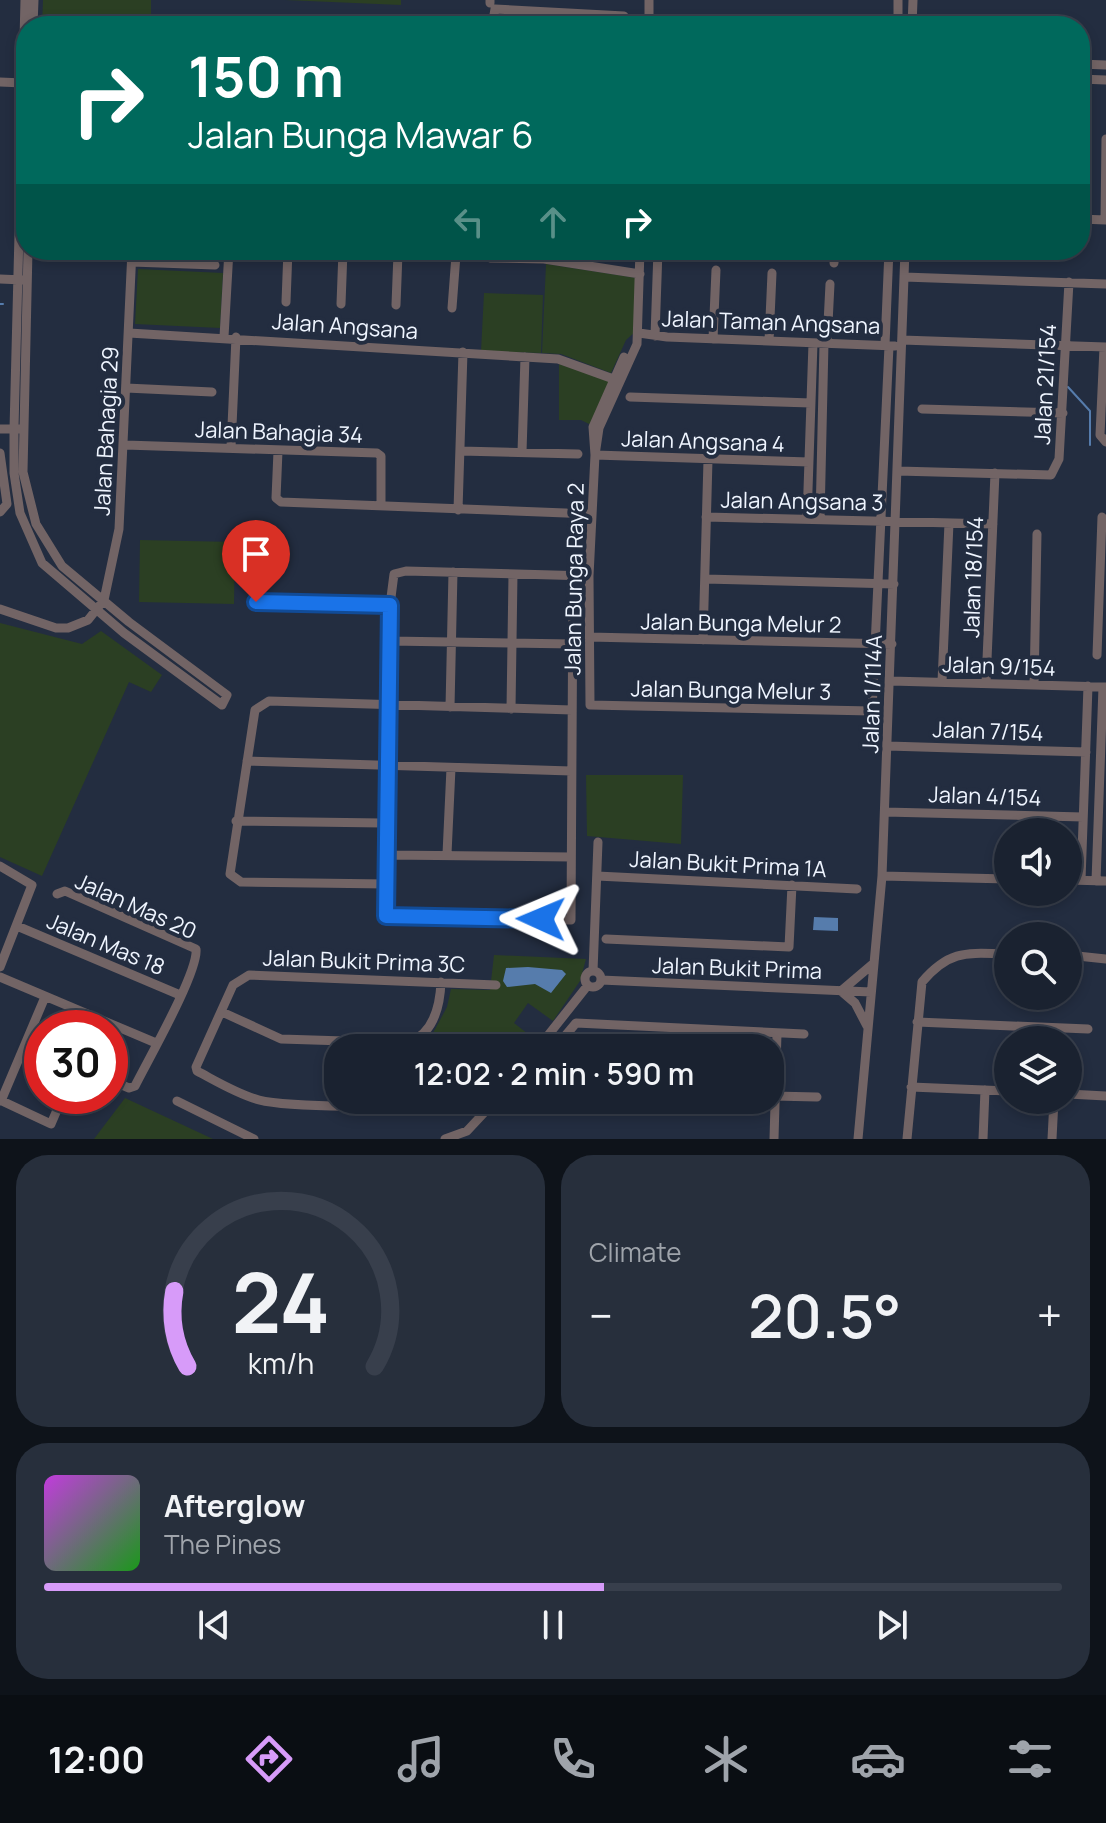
<!DOCTYPE html>
<meta charset="utf-8">
<style>
:root{--surface:#1a2230;--page:#272f3c;--text:#f1f3f6;--muted:#9fa4ab;--line:#383f4c;--accent:#d79bf9}
body{margin:0;font-family:Manrope,sans-serif;background:var(--page);color:var(--text);height:100vh;display:flex;flex-direction:column;font-size:30px;white-space:nowrap}
*{box-sizing:border-box;margin:0}
p{font-size:26px;color:var(--muted)}
.icon{flex:none;width:44px;height:44px;fill:none;stroke:currentColor;stroke-width:2;stroke-linecap:round;stroke-linejoin:round}
.map{position:relative;height:1139px;overflow:hidden}
.sheet{display:flex;flex-direction:column;gap:16px;padding:16px;background:#0e131a;flex:1}
.sheet>*{flex:none}
.hud{position:absolute;left:16px;top:16px;width:1074px;height:244px;border-radius:32px;box-shadow:0 4px 12px #0003,0 0 0 2px var(--line);background:#00695c;color:#fff;overflow:hidden}
.buttons{position:absolute;left:994px;top:818px;display:grid;gap:16px}
.buttons a{display:grid;place-items:center;width:88px;height:88px;border-radius:50%;background:var(--surface);box-shadow:0 4px 12px #0003,0 0 0 2px var(--line);font-size:40px}
.speed{position:absolute;left:24px;top:1010px;display:flex;gap:16px;font-size:40px;font-weight:700;text-align:center}
.speed>*{display:grid;place-content:center;width:104px;height:104px;border-radius:50%;background:var(--surface);box-shadow:0 4px 12px #0003,0 0 0 2px var(--line);line-height:1}
.speed .limit{border:12px solid #d22;background:#fff;color:#111}
.pin{position:absolute;display:grid;place-items:center;width:68px;height:68px;color:#fff;margin:-82px -34px;border-radius:50% 50% 50% 0;rotate:-45deg;box-shadow:0 0 8px #0007}
.pin .icon{rotate:45deg}
.me{position:absolute;width:88px;margin:-44px;rotate:271deg;stroke-linejoin:round;filter:drop-shadow(0 0 6px #0008)}
.turn{display:flex;align-items:center;gap:28px;height:168px;padding:0 40px;font-size:36px}
.turn .icon{width:104px;height:104px;stroke-width:2.5}
.turn b{display:block;font-size:56px;line-height:68px}
.lanes{display:flex;align-items:center;height:76px;padding:0 40px;background:#0003;justify-content:center;gap:40px;direction:ltr}
.lanes .off{opacity:.35}
.big{font-size:60px;font-weight:600;line-height:1.1}
.sheet .widget{flex:1;display:flex;flex-direction:column;justify-content:center;gap:12px;min-width:0;padding:0 28px;border-radius:32px;background:var(--page)}
.sheet .dial{align-items:center;gap:0}
.dial svg{height:208px;overflow:visible;fill:none;stroke:var(--line);stroke-width:7;stroke-linecap:round;text-anchor:middle}
.dial text{fill:var(--text);stroke:none}
.song{display:flex;align-items:center;gap:24px}
.cover{width:96px;height:96px;border-radius:12px;background:linear-gradient(135deg,hsl(290 70% 55%),hsl(120 70% 35%))}
.played{height:8px;border-radius:4px;background:linear-gradient(90deg,var(--accent) 55%,var(--line) 55%)}
.keys{display:flex;justify-content:space-around;direction:ltr}
.heat{display:flex;justify-content:space-between;align-items:center;font-size:44px;direction:ltr}
.sheet .tiles{flex:1;display:grid;gap:16px;grid-template-columns:1fr 1fr}
.widget:last-child{grid-column:span 2}
.trip{position:absolute;left:324px;top:1034px;width:460px;height:80px;border-radius:32px;background:var(--surface);box-shadow:0 4px 12px #0003,0 0 0 2px var(--line);font-weight:600;line-height:80px;text-align:center}
.dock{display:flex;height:128px;justify-content:space-around;align-items:center;background:#0a0e13;color:var(--muted)}
.dock .icon{width:56px;height:56px}
.dock .current{color:var(--accent)}
.dock b{font-size:36px;color:var(--text)}
.map>svg:first-child{display:block}
.green{fill:#2b3f23}
.water{fill:#567cac}
.lines{fill:none;stroke-linecap:round;stroke-linejoin:round}
.stream{stroke:#567cac;stroke-width:2}
.minor{stroke:#726465;stroke-width:9}
.route-casing{stroke:#114b97;stroke-width:20}
.route{stroke:#1a73e8;stroke-width:14}
.labels{text-anchor:middle;dominant-baseline:central;stroke-width:8;stroke-linejoin:round;paint-order:stroke}
.street-label{font-size:22px;fill:#eff5ff;stroke:#232d40}
</style>
<div class="map">
<svg width="1106" height="1139" viewBox="0 0 1106 1139">
<rect width="100%" height="100%" fill="#232d40"/>
<path class="green" d="M43 0H151V20H131V26H42Z
M285 0H401V5Z
M546 264 637 278 636 331 626 340 611 373 561 354 542 353Z
M138 269 223 273 220 328 135 324Z
M484 293 543 295 541 353 481 351Z
M559 364 609 381 591 425 581 420H559Z
M140 540 235 542 234 604 139 602Z
M0 623 82 644 101 631 162 675 151 692 129 682 42 876 0 857Z
M586 775H683L681 844 587 836Z
M494 955 586 959 580 981 553 1021 528 1003 514 1023 537 1041 532 1048H448L433 1033 447 1007 451 989 490 990Z
M125 1098 213 1139H94Z"/>
<path class="water" d="M814 917 838 918V931L813 930Z
M528 967 562 970 566 974 551 993 535 984 507 987 503 981 506 968Z"/>
<g class="lines">
<path class="stream" d="M0 304H3
M1068 387 1090 411V445"/>
<path class="minor" d="M25 0 14 429V473L20 513 42 563 124 633 222 705 227 695 129 622 62 566 36 524 23 472 28 250
M490 3V0
M649 20 816 26
M33 26 34 0
M140 26H188
M492 26 495 9 624 16
M649 26V0
M898 26V0
M912 26 913 0
M1080 64 1106 65
M1080 79 1106 80
M0 82 23 83
M1080 219 1106 220
M1105 220 1106 139
M304 250 464 255 471 250
M640 250 637 344 599 428 595 455 589 576 590 705 872 711 889 346
M774 251V250
M490 258 544 259 640 274
M132 262 215 265
M834 263 835 250
M904 277 1106 284
M0 279 23 280
M286 302 288 250
M341 304 343 251
M396 305 398 253
M452 308 456 255
M129 333 558 359 619 381
M639 333 667 337 895 346
M655 336 658 250
M224 337 229 250
M713 339 716 270
M902 340 1106 347
M769 341 772 273
M827 343 830 284
M885 345 889 250
M1104 347 1100 435 1106 442
M126 388 212 392
M630 397 811 403
M922 409 1063 413
M0 429H20
M125 445 377 453 381 456V506
M231 448 236 337
M278 451 276 498 281 502 591 514
M461 451 578 454
M522 452 525 357
M0 453 7 504 0 512
M595 455 809 462
M595 455 593 427 624 357
M898 471 1051 475 1059 459 1069 282
M458 510 463 352
M706 517 993 524
M807 519 813 343
M820 519 824 343
M573 576 571 920 386 916 390 605 394 574 406 571 589 576
M705 579 894 584
M256 602 390 605
M0 609 56 628H68L88 620 104 600 119 529 132 250
M589 637 892 644
M703 640 708 460
M391 641 574 644
M1097 655 1102 517
M891 681 1106 687
M942 682 949 523
M986 683 995 473
M1034 685 1037 534
M450 707 453 572
M511 709 513 574
M888 746 1086 752
M247 761 571 771
M885 812 1083 817
M236 821 382 823
M447 854 451 768
M387 855 571 857
M0 866 32 885 0 967
M597 876 857 889
M882 876 1008 879
M1068 880 1106 881
M1081 880 1088 686
M1096 881 1103 687
M387 884 241 882 230 874 255 710 269 701 572 710
M57 894 65 891 196 949C199 971 148 1060 135 1086L129 1088 110 1080
M17 926 180 995
M606 939 789 947 792 885
M1068 955 1106 959
M593 971 598 842
M585 979a8 8 0 1 1 16 0a8 8 0 1 1-16 0Z
M0 977 156 1043
M601 980 871 992
M841 991 855 1003 867 1026
M841 991 874 963
M222 1012 281 1039 408 1043C433 1034 440 1007 441 982
M917 1022 1088 1029
M425 1034 439 1048
M538 1048 588 985
M555 1048 576 1023 804 1034
M911 1087 1008 1091
M1068 1094 1106 1096
M773 1096 817 1097
M0 1100 51 1124 63 1096
M431 1100C406 1110 286 1107 259 1100 237 1094 216 1081 197 1071L196 1067 233 985 249 975 496 985
M1 1101 45 997
M177 1101 254 1139
M445 1139 467 1131 496 1100
M774 1139 777 1033
M858 1139 882 876 905 250
M907 1139 922 982C950 949 968 953 1008 954
M983 1139 985 1090
M1052 1139 1054 1100"/>
</g>
<g class="lines">
<defs>
<path id="route" d="M256 602 390 605 386 916 541 919"/>
</defs>
<use href="#route" class="route-casing"/>
<use href="#route" class="route"/>
</g>
<g class="labels">
<g class="street-label">
<text transform="translate(771 322) rotate(2)">Jalan Taman Angsana</text>
<text transform="translate(345 326) rotate(4)">Jalan Angsana</text>
<text transform="translate(1045 384) rotate(-87)">Jalan 21/154</text>
<text transform="translate(106 431) rotate(-87)">Jalan Bahagia 29</text>
<text transform="translate(279 432) rotate(2)">Jalan Bahagia 34</text>
<text transform="translate(703 441) rotate(2)">Jalan Angsana 4</text>
<text transform="translate(802 501) rotate(1)">Jalan Angsana 3</text>
<text transform="translate(973 577) rotate(-88)">Jalan 18/154</text>
<text transform="translate(574 579) rotate(-89)">Jalan Bunga Raya 2</text>
<text transform="translate(741 623) rotate(1)">Jalan Bunga Melur 2</text>
<text transform="translate(999 666) rotate(2)">Jalan 9/154</text>
<text transform="translate(731 690) rotate(1)">Jalan Bunga Melur 3</text>
<text transform="translate(872 694) rotate(-88)">Jalan 1/114A</text>
<text transform="translate(988 731) rotate(2)">Jalan 7/154</text>
<text transform="translate(985 796) rotate(2)">Jalan 4/154</text>
<text transform="translate(728 864) rotate(3)">Jalan Bukit Prima 1A</text>
<text transform="translate(136 906) rotate(24)">Jalan Mas 20</text>
<text transform="translate(106 944) rotate(23)">Jalan Mas 18</text>
<text transform="translate(364 961) rotate(2)">Jalan Bukit Prima 3C</text>
<text transform="translate(737 968) rotate(2)">Jalan Bukit Prima</text>
</g>
</g>
</svg>
<div class="buttons">
<a><svg class="icon" aria-label="sound" viewBox="0 0 24 24"><path d="M4 9h4l5-4v14l-5-4H4zM17 9q2 3 0 6"/></svg></a>
<a><svg class="icon" aria-label="search" viewBox="0 0 24 24"><circle cx="10" cy="10" r="6"/><path d="M15 15l6 6"/></svg></a>
<a><svg class="icon" aria-label="layers" viewBox="0 0 24 24"><path d="M12 4l9 5-9 5-9-5zM3 14l9 5 9-5"/></svg></a>
</div>
<div class="speed"><div class="limit">30</div></div>
<div class="pin" style="left:256px;top:602px;background:#d93025"><svg class="icon" aria-label="arrive" viewBox="0 0 24 24"><path d="M6 21V4h12l-3 4 3 4H6"/></svg></div>
<svg class="me" style="left:541px;top:919px" viewBox="-20 -20 40 40"><path d="M0-17L14 15 0 8-14 15z" fill="#1a73e8" stroke="#fff" stroke-width="4"/></svg>
<div class="trip">12:02 · 2 min · 590 m</div>
<div class="hud">
<div class="turn"><svg class="icon" aria-label="right" viewBox="0 0 24 24"><path d="M7 20v-9h11M14 6l5 5-5 5"/></svg><div><b>150 m</b>Jalan Bunga Mawar 6</div></div>
<div class="lanes"><svg class="icon off" aria-label="left" viewBox="0 0 24 24"><path d="M17 20v-9H6M10 6l-5 5 5 5"/></svg><svg class="icon off" aria-label="ahead" viewBox="0 0 24 24"><path d="M12 20V5M6 11l6-6 6 6"/></svg><svg class="icon" aria-label="right" viewBox="0 0 24 24"><path d="M7 20v-9h11M14 6l5 5-5 5"/></svg></div>
</div>
</div>
<section class="sheet">
<div class="tiles">
<div class="widget dial"><svg viewBox="0 0 100 80">
<path d="M14 69A42 42 0 1 1 86 69"/>
<path d="M14 69A42 42 0 0 1 9 40" stroke="#d79bf9"/>
<text x="50" y="56" font-size="32" font-weight="700">24</text>
<text x="50" y="72" font-size="11">km/h</text>
</svg></div>
<div class="widget"><p>Climate</p>
<div class="heat"><a>−</a><b class="big">20.5°</b><a>+</a></div>
</div>
<div class="widget">
<div class="song"><i class="cover"></i><div><b>Afterglow</b><p>The Pines</p></div></div>
<div class="played"></div>
<div class="keys"><svg class="icon" aria-label="previous" viewBox="0 0 24 24"><path d="M18 5L8 12l10 7zM5 5v14"/></svg><svg class="icon" aria-label="pause" viewBox="0 0 24 24"><path d="M8 5v14M16 5v14"/></svg><svg class="icon" aria-label="next" viewBox="0 0 24 24"><path d="M6 5l10 7-10 7zM19 5v14"/></svg></div>
</div>
</div>
</section>
<nav class="dock">
<b>12:00</b>
<svg class="icon current" aria-label="directions" viewBox="0 0 24 24"><path d="M12 3l9 9-9 9-9-9zM9 14v-3h6M13 9l2 2-2 2"/></svg>
<svg class="icon" aria-label="music" viewBox="0 0 24 24"><path d="M9 18V5l10-2v13"/><circle cx="6" cy="18" r="3"/><circle cx="16" cy="16" r="3"/></svg>
<svg class="icon" aria-label="phone" viewBox="0 0 24 24"><path d="M5 4h4l2 5-3 2q2 4 5 5l2-3 5 2v4C11 20 4 13 5 4z"/></svg>
<svg class="icon" aria-label="climate" viewBox="0 0 24 24"><path d="M12 3v18M4 7l16 10M4 17L20 7"/></svg>
<svg class="icon" aria-label="car" viewBox="0 0 24 24"><path d="M5 17H2v-5l4-1 3-4h7l3 4 3 1v5h-3M9 17h6M6 11h13"/><circle cx="7" cy="17" r="2"/><circle cx="17" cy="17" r="2"/></svg>
<svg class="icon" aria-label="filters" viewBox="0 0 24 24"><path d="M4 7h16M4 17h16"/><circle cx="9" cy="7" r="2"/><circle cx="15" cy="17" r="2"/></svg>
</nav>
